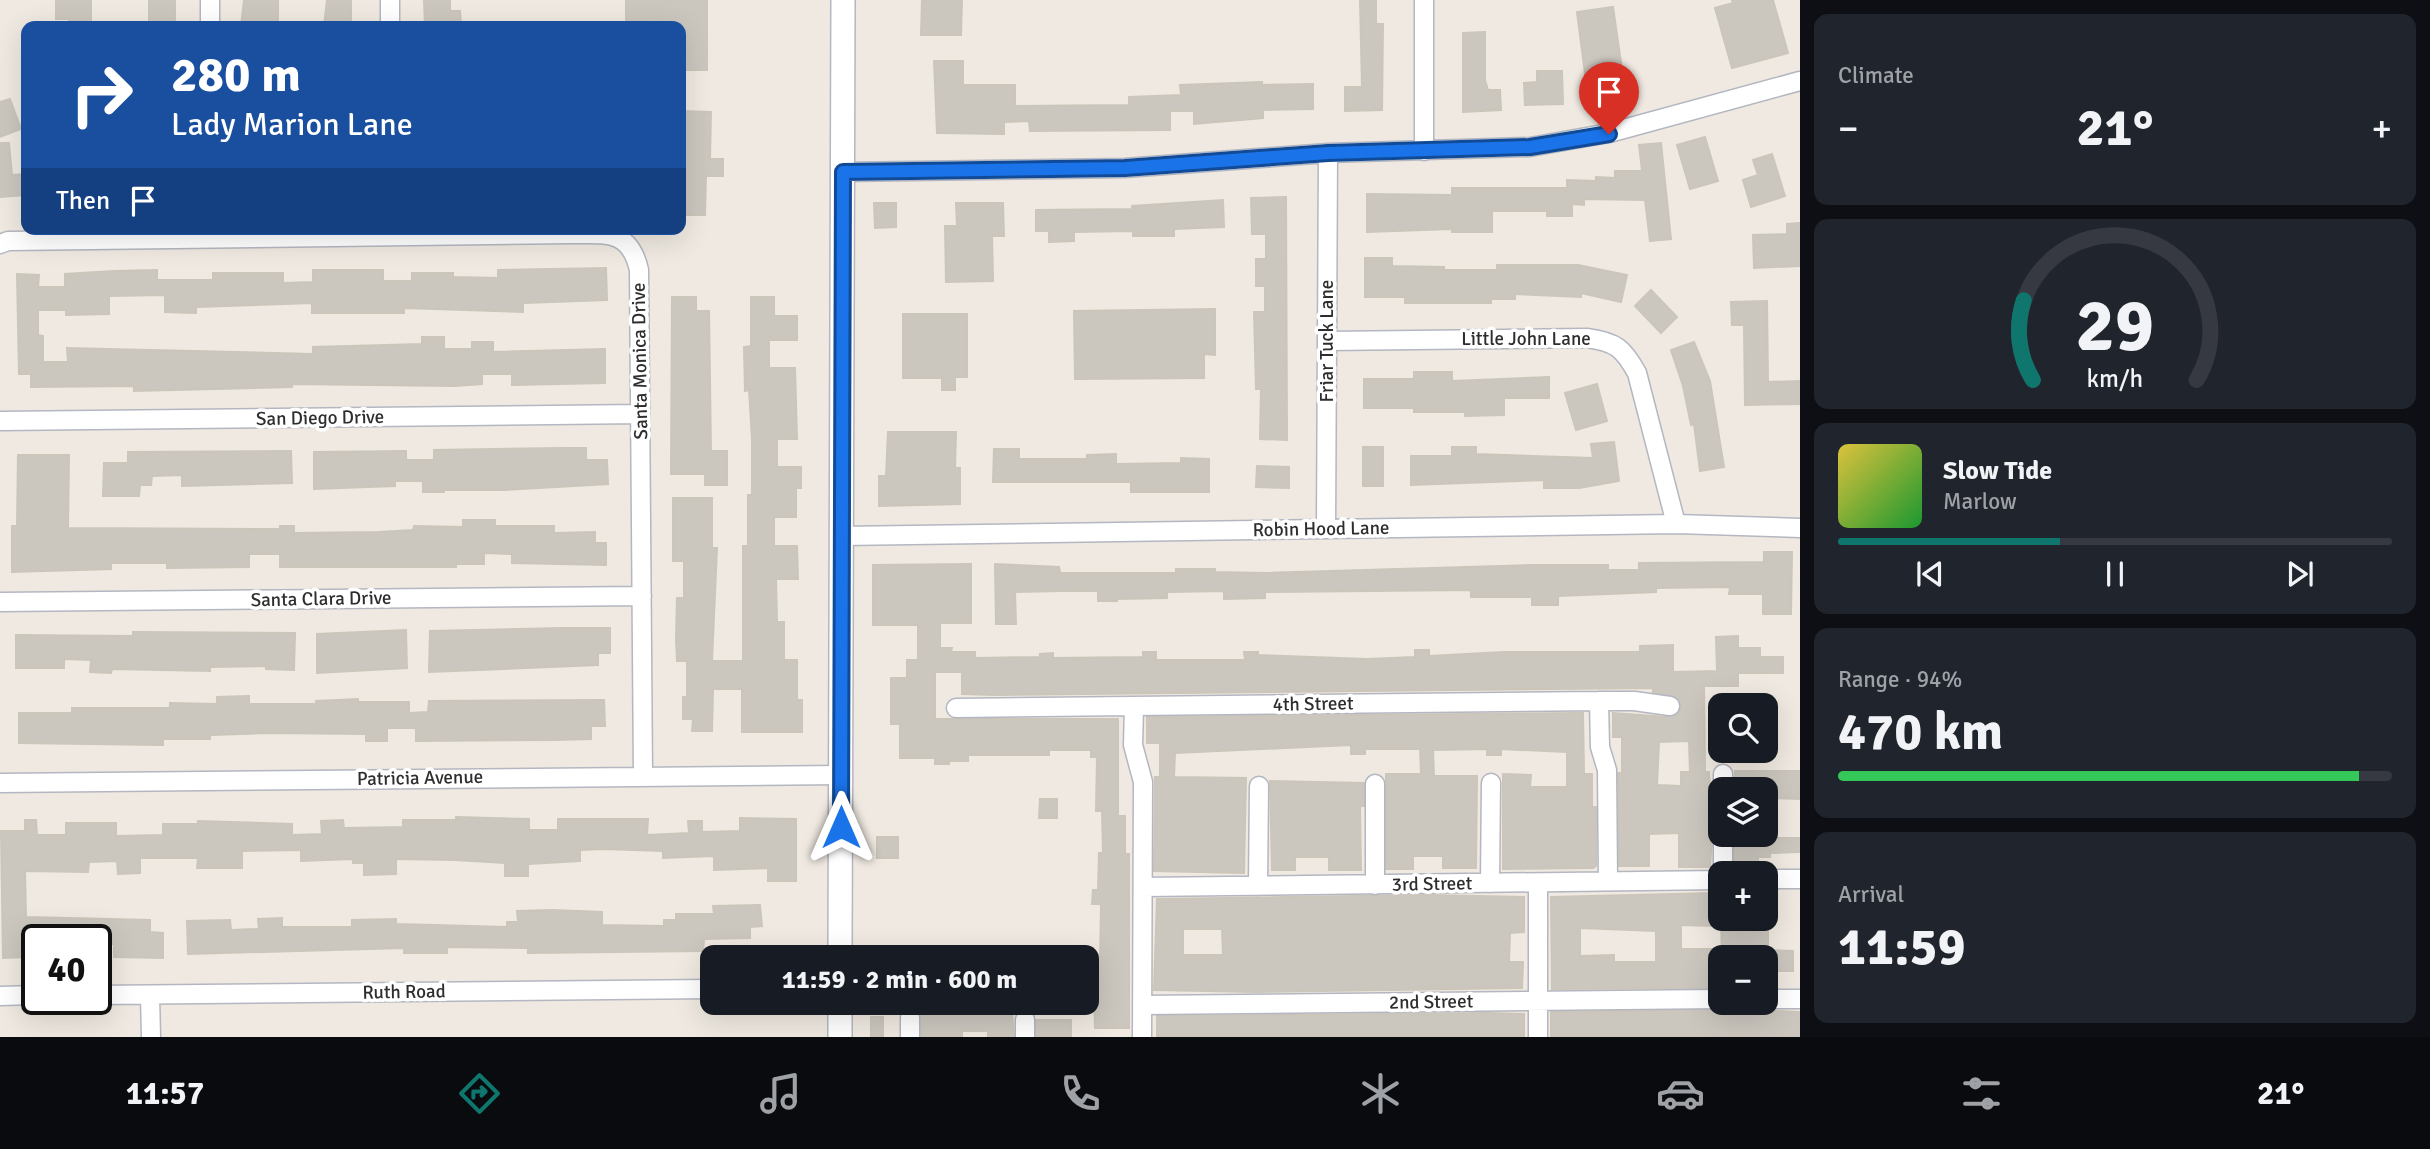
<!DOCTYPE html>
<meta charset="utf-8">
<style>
:root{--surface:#171b24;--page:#20242c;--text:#f1f3f6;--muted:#9ea1a6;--line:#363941;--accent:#0f766e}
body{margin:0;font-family:Signika,sans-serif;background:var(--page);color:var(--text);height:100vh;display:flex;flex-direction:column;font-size:26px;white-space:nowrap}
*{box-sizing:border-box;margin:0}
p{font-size:23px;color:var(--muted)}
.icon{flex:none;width:38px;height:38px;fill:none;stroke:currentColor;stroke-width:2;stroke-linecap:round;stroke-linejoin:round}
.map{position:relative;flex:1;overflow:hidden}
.sheet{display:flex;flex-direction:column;gap:14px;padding:14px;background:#0d0f14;width:630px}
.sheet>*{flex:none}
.guide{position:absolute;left:21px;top:21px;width:665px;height:214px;border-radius:14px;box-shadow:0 7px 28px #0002;background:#1a4fa0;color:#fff;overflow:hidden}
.tools{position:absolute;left:1708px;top:693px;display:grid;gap:14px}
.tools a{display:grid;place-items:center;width:70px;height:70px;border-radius:14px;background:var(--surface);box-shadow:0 7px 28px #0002;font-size:35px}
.speed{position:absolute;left:21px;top:924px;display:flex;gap:14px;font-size:35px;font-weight:700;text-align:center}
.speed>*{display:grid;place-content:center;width:91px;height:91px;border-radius:50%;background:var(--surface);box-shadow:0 7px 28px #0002;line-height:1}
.speed .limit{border:4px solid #111;border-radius:10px;background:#fff;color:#111}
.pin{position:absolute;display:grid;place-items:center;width:60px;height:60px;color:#fff;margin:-72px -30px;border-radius:50% 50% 50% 0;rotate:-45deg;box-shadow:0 0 7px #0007}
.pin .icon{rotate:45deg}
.me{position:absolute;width:77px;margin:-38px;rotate:0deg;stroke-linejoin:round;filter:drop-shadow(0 0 5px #0008)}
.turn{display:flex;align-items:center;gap:24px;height:147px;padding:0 35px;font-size:32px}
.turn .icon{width:91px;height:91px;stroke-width:2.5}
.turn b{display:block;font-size:49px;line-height:60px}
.then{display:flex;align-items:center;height:66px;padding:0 35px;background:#0003;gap:14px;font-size:26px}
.big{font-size:52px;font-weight:700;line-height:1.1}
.sheet .card{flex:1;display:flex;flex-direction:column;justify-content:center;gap:10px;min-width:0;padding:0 24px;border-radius:14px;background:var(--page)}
.sheet .dial{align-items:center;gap:0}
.dial svg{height:182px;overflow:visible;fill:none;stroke:var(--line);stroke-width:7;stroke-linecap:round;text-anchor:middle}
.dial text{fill:var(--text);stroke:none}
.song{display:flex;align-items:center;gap:21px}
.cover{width:84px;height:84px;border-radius:10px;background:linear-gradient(135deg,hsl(50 70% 55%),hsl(130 70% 35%))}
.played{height:7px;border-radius:4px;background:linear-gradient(90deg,var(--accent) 40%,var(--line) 40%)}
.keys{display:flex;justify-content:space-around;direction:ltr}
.heat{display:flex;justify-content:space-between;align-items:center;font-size:38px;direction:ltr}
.charge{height:10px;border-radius:5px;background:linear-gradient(90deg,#34c759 94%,var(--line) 0)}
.trip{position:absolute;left:700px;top:945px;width:399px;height:70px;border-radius:14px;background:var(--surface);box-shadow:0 7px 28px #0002;font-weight:700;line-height:70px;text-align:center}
.menu{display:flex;height:112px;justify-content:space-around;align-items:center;background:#090b0e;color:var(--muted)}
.menu .icon{width:49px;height:49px}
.menu .on{color:var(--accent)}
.menu b{font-size:32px;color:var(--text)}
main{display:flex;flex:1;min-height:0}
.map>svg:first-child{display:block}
.building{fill:#cbc7bf;stroke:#cbc5ba;stroke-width:2;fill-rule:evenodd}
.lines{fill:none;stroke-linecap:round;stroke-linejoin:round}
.minor-casing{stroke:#b4b7c1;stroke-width:21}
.tertiary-casing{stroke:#b4b7c1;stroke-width:26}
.minor{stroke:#fff;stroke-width:18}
.tertiary{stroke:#fff;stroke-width:23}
.route-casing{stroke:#114b97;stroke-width:18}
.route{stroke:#1a73e8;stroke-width:12}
.labels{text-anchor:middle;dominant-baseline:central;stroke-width:7;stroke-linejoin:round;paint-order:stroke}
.street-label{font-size:19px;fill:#2e2e2e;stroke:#fff}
</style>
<main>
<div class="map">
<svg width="1800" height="1037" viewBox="0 0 1800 1037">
<rect width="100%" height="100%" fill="#efe9e1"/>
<path class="building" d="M56 0H91V26H69V19H56Z
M149 0H175V26H149Z
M244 0H278V26H241Z
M327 0H351V26H324Z
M424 0H450V11H460L461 26H425Z
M626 0H707V70H681V26H626Z
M922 0H962L961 35H921Z
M1360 0H1376V24H1383L1382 110 1345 111V87H1362Z
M1732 0H1773L1788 53 1732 68 1715 8 1733 3Z
M1613 7 1624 84 1587 89 1577 12Z
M1485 32V80L1488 90H1500L1501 110 1463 112V33Z
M934 61H963V85H1015V106L1129 105V97L1181 95 1180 85 1262 82V85L1313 84V109L1263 110V118L1194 124V111H1170V130L1030 131 1029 121 1004 122V134L937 133Z
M1537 71H1562L1563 104 1525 105 1524 83 1537 82Z
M10 99 21 129 0 137V102Z
M681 111 711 112 710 159H723V176H706L705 215H681Z
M1705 137 1718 181 1690 189 1677 145Z
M0 143H9L12 175 25 174 26 195 0 197Z
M1661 143 1671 239 1650 241 1645 200 1584 199V205L1572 204V216H1547V211H1492V232H1452V229L1367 232V194L1452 195V188H1567V180L1596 181V177L1615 178V171H1642L1639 145Z
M1772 154 1785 196 1751 207 1743 180 1758 175 1753 160Z
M1286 197 1287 440 1260 439 1261 389H1256L1254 312H1265V286H1256V259H1266V234H1252L1251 198Z
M1223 200 1224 227 1174 229V236H1133V231L1074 232V241L1049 242V231H1036V210L1132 209V206Z
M874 203H896V227L875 228Z
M956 203H1003L1004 236H992L993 281 946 282 945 226H957Z
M1800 223V266L1754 268 1753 235 1787 234V224Z
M1365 258H1392V266L1444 267V270H1497V265H1578L1627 275 1621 302 1581 293V297L1515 294V299H1491V303H1405V297H1365Z
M606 268 607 300 523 303V312L404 308V313H312V303L196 307V313L165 312V295L109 296V314L66 315V310H38V335L43 336V362H68L67 348 313 354V347L422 344V337H444V349H472V342H493V352L605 349V383L512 385V374H482V384L454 386 292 384V387L134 391V386L31 387V374H19L17 274 39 275 38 287H65V274L114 271 157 270V280H213V273H283V283L313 282V270H383V281H412V273H453V277L498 278V270Z
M1651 290 1677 317 1661 333 1635 306Z
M672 297H696V311H709L711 451H727V485H705V474H671Z
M751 297H774V316H797V340H769V368H795L797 439H777V467H801V488H796V517H774V546H797L798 579H776L777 622H784V660H797V700H802V732H742V689H713L712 731H692L693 719H683V697H687V661H677L676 639 677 598H684V561H673V498H712V548H717L712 661H743V546H748V495H752V439L749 390 745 391 744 347 751 346Z
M1767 301 1768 382 1800 381V404L1745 405 1744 325H1732L1731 302Z
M1215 309V355L1204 354V378L1075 379 1074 311Z
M903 314H967V377H955V390H942V378H903Z
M1694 342 1710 381 1724 467 1700 471 1694 424 1691 425 1683 386 1671 350Z
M1414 372H1452V381L1549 377V398H1504V415L1465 416V412H1414V408H1364V379H1414Z
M1597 384 1607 421 1576 430 1565 393Z
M888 432H956L955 468H960V504L879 506V476H886Z
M1614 442 1619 481 1579 488H1544V480L1411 485V456H1452V447H1476V454L1593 458 1591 444Z
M1363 447H1383V486H1363Z
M564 448H586V460H607L608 484 505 490H444V492H423V481H395V486L314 489V452L406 451V460H434V450Z
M994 449H1019V459H1087V455L1116 454V464L1181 463V458L1209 459V492H1131V482H993Z
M291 451 292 483 182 486V475L152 476 151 485H140L139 496H103L104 463H128V452Z
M18 455H69L68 528 280 529V526H294V533L379 532 413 530 414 526 463 527V520H495V526H554V533L595 532V543H606V565L512 563V554L484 553V564H456V567H280V554H249V567L167 568V563H111V569L12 572V526H17Z
M1257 466 1289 467V488L1256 487Z
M1764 552H1792L1791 614H1763V594H1729L1730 587 1656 588V592L1558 596V605H1532V597H1471V590L1265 592V598L1224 599V591L1167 592V598L1117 599V601H1098V591H1060L1015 592 1016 624H996L995 564 1059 567 1060 573H1176V569H1215V572L1265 573 1532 565H1608V570H1639V563L1764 562Z
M971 564V623H940V648H952L951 652H975V658L1040 657V654L1053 653V658L1143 657V652H1156V660H1245L1244 652H1258V655L1367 659 1415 657V650H1429V656L1504 652H1640V646L1673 645V672L1717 671 1716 637 1738 636V648H1760V657H1783V673H1738V686H1704L1705 772H1709L1712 838 1710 867H1679V833L1649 834V866H1619L1618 773H1622V737H1613V713L1668 717 1678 713 1681 707 1677 698 1653 692V688L995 695 962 694V672H935V719H1118V816H1125V854H1129V1028H1095L1093 965H1100L1101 904H1092L1093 890H1098L1099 853H1103L1102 811H1096L1097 757H1091V750H1049V755H968V761H949V764H935V758H900V724H891V678H907V660H918V625H873V565ZM1689 741 1690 772H1681V786L1657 785 1659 742Z
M562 628H610V653H598V665L429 672 430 631Z
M406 630 407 668 317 673V634Z
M133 632 295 633 294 670 266 669V666L210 667V671L112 669 111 673 90 672 91 660 64 659V668H16V635L133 636Z
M249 696V704H316V701L358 699V702H409V713L428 712 429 701 604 700 605 726H591V739L555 740 416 741V728H387V741H366V734L268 733 210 735V739H163V745L19 743V713H72V708H170V703L217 704V697Z
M1583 713 1584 774H1592V807H1596V866L1593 868 1503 869V774L1531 775 1530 787H1567V752L1501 749V755H1487V749L1433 750 1434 776H1477L1476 868H1443V856H1413V869H1386V774H1421L1420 749H1365V754H1351V745L1175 753 1174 777 1246 778 1244 873 1154 871 1155 777H1160V743H1147V717Z
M1735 771H1800V799L1766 798V789H1735Z
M1270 781 1364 783V806H1360L1361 870H1329V857H1295V870H1272Z
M1040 799H1057V818H1039Z
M456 817 529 819V830H558V819H648L647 835 689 833 688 821H702V832L740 831V818L796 819V881H768V868L714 870V856L663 858V851L603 849 580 850V861L528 864V876H505V863L455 860 396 859V874L364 875V863H353V859L301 861V850L242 851V868H197L198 858H140V873L118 874 117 861 89 862 88 872 25 871 26 917 150 920V932L163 933V958L114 957V944H96V940H27V957L3 958 1 831H25V820H36L37 835H66V823H116V836L163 835V824H198V821L292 824V835L322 834 321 821 343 820 344 828 403 827V820H456Z
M877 837H898V858H877Z
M1734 838H1800V852L1770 853V857H1758V866H1734Z
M1714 893V926L1681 925V949H1716V988L1552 989 1551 897ZM1580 928 1656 931V962H1614V955L1580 956Z
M1427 895 1524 897V932L1510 933 1509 962H1523L1522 988 1257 992 1154 990 1157 899ZM1183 929H1222L1223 955H1183Z
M760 905 762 926 750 927V938L704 939 703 951 528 953V948L447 947V953H404V948L188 954 187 921 230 920 231 930 259 929 258 919 282 918V927H352V920L396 919V924L507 927V922H518L517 911 552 910 602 912V925L664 926V920H676V914H714L713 906Z
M1721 919H1768V950L1793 951V971H1766V957H1722Z
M1726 1009 1800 1012V1037H1551V1012Z
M920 1012 1012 1013 1014 1037H988V1031H962V1037H921Z
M1488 1013 1524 1014V1037H1157V1016Z
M871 1017H883V1037H871Z
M1036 1020H1071V1037H1036Z"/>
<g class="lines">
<defs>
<path id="minor" d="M210 26V0
M390 26V0
M1424 151V0
M843 172 1125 168 1328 153 1530 147 1609 133 1800 81
M0 244 8 241 572 234C607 234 630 230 639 270L643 776
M1327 341 1587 338C1616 342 1623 348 1637 373L1676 524
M0 421 640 414
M1326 529 1328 153
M841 536 1676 524 1800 528
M0 602 642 596
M1599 701 1600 747 1607 770 1608 881
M1134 707 1133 745 1143 782 1142 1037
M956 708 1599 701H1634L1670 706
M0 783 841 775
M1723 789V774
M1723 873V835
M1766 879H1800
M1490 883 1491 783
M1538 884V1037
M1375 885V784
M1258 886 1259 786
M1144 887 1720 880
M96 995 712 989
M150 995 151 1037
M0 996 37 995
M1766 999H1800
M1143 1005 1720 999
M910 1018V1037
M1025 1020V1037"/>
<path id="tertiary" d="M840 957 843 0
M840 1037V1003"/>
</defs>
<use href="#minor" class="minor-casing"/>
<use href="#tertiary" class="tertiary-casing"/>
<use href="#minor" class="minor"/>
<use href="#tertiary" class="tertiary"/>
</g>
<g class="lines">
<defs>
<path id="route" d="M841 827 843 172 1125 168 1328 153 1530 147 1609 134"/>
</defs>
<use href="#route" class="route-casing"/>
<use href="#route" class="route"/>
</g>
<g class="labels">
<g class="street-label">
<text x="1526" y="339">Little John Lane</text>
<text transform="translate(1327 341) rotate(-90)">Friar Tuck Lane</text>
<text transform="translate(640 361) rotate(-91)">Santa Monica Drive</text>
<text transform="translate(320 418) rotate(-1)">San Diego Drive</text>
<text transform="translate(1321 529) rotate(-1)">Robin Hood Lane</text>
<text transform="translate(321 599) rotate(-1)">Santa Clara Drive</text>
<text transform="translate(1313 704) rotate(-1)">4th Street</text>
<text transform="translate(420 778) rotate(-1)">Patricia Avenue</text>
<text transform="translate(1432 884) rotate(-1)">3rd Street</text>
<text transform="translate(404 992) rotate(-1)">Ruth Road</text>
<text transform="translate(1431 1002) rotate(-1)">2nd Street</text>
</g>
</g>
</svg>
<div class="tools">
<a><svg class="icon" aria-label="search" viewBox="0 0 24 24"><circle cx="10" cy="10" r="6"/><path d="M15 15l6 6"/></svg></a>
<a><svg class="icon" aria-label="layers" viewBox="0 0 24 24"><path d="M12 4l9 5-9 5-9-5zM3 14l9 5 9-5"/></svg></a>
<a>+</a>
<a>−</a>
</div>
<div class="speed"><div class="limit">40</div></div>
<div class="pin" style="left:1609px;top:134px;background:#d93025"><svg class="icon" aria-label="arrive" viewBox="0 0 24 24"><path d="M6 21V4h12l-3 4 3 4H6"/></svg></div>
<svg class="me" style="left:841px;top:827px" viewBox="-20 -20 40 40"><path d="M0-17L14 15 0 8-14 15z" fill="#1a73e8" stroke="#fff" stroke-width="4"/></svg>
<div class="trip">11:59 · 2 min · 600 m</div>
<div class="guide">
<div class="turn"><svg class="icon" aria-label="right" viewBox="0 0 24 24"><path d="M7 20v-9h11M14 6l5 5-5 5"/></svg><div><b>280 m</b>Lady Marion Lane</div></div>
<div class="then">Then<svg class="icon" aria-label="arrive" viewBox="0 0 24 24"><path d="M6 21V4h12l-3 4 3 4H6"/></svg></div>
</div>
</div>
<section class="sheet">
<div class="card"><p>Climate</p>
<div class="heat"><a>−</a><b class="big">21°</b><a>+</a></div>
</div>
<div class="card dial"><svg viewBox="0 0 100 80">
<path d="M14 69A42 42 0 1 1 86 69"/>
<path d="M14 69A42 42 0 0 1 10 34" stroke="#0f766e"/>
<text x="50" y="56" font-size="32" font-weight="700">29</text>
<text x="50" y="72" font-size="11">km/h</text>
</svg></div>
<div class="card">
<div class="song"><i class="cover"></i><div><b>Slow Tide</b><p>Marlow</p></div></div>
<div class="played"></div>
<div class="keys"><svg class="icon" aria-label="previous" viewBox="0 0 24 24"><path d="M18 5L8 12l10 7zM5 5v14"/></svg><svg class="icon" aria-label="pause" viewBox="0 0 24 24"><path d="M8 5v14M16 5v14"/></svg><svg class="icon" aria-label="next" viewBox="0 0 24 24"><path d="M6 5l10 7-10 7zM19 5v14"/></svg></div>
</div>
<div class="card"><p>Range · 94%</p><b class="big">470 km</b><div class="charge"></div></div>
<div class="card"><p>Arrival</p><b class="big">11:59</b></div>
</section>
</main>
<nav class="menu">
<b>11:57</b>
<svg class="icon on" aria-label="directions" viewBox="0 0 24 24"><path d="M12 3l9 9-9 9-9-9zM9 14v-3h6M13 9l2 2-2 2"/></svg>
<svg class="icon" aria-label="music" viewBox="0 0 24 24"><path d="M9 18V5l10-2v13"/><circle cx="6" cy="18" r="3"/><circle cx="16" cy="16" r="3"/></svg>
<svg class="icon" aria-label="phone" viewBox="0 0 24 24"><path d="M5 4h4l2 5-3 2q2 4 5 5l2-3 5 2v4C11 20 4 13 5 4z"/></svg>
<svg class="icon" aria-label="climate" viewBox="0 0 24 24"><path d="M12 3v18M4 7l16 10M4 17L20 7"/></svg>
<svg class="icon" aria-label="car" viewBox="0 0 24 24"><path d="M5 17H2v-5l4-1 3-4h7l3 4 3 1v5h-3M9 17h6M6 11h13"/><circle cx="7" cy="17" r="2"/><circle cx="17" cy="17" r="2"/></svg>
<svg class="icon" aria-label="filters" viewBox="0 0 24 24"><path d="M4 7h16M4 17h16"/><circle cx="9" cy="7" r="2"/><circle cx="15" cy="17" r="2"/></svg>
<b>21°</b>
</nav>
